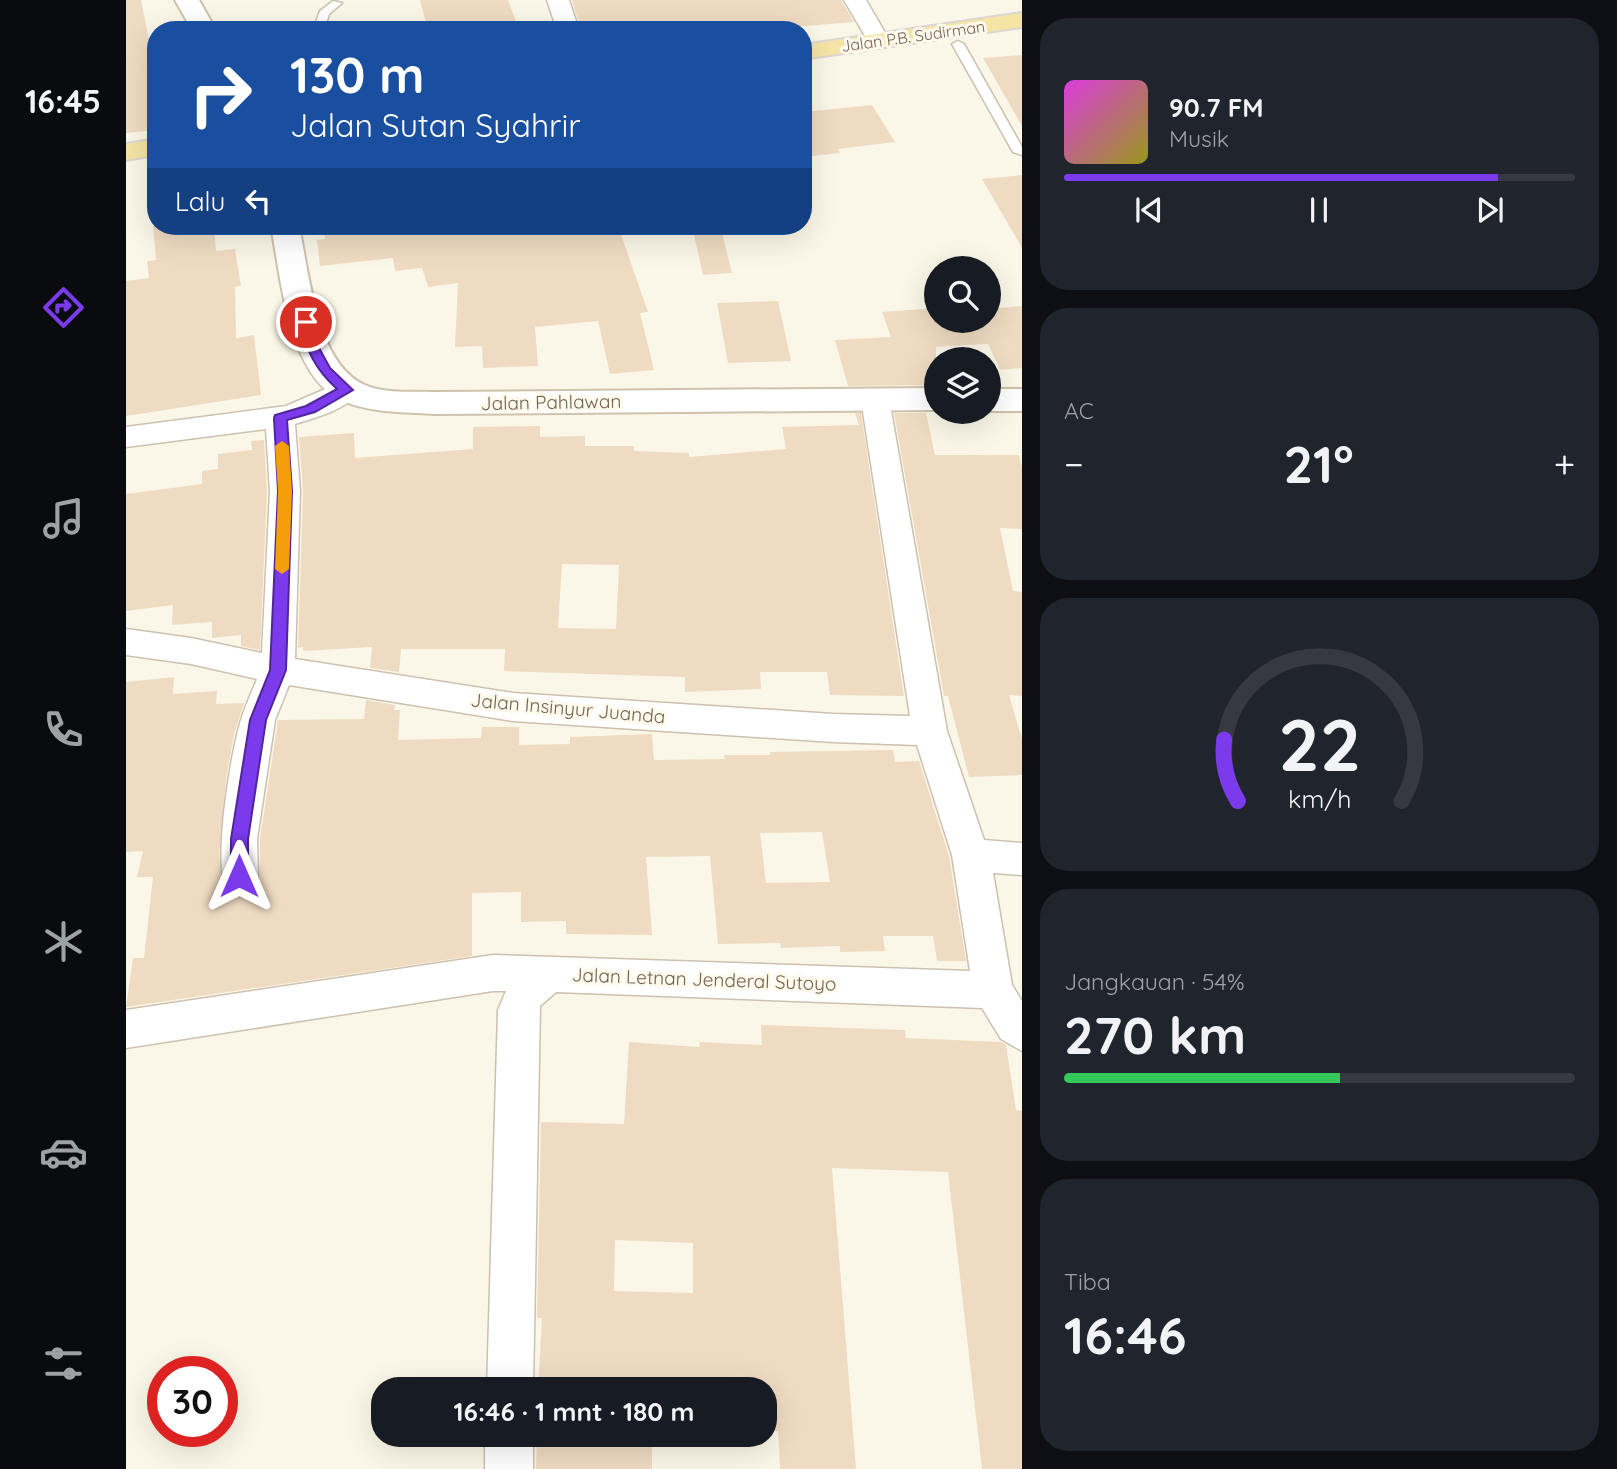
<!DOCTYPE html>
<html lang="id">
<meta charset="utf-8">
<style>
:root{--surface:#171b24;--page:#20242c;--text:#f1f3f6;--muted:#9ea1a6;--line:#363941;--accent:#7c3aed}
body{margin:0;font-family:Quicksand,sans-serif;background:var(--page);color:var(--text);height:100vh;display:flex;flex-direction:column;font-size:26px;white-space:nowrap}
*{box-sizing:border-box;margin:0}
p{font-size:23px;color:var(--muted)}
.icon{flex:none;width:38px;height:38px;fill:none;stroke:currentColor;stroke-width:2;stroke-linecap:round;stroke-linejoin:round}
.map{position:relative;flex:1;overflow:hidden}
.side{display:flex;flex-direction:column;gap:18px;padding:18px;background:#0d0f14;width:595px}
.side>*{flex:none}
.banner{position:absolute;left:21px;top:21px;width:665px;height:214px;border-radius:28px;box-shadow:0 7px 28px #0002;background:#1a4fa0;color:#fff;overflow:hidden}
.controls{position:absolute;left:798px;top:256px;display:grid;gap:14px}
.controls a{display:grid;place-items:center;width:77px;height:77px;border-radius:50%;background:var(--surface);box-shadow:0 7px 28px #0002;font-size:35px}
.speed{position:absolute;left:21px;top:1356px;display:flex;gap:14px;font-size:35px;font-weight:700;text-align:center}
.speed>*{display:grid;place-content:center;width:91px;height:91px;border-radius:50%;background:var(--surface);box-shadow:0 7px 28px #0002;line-height:1}
.speed .limit{border:10px solid #d22;background:#fff;color:#111}
.pin{position:absolute;display:grid;place-items:center;width:60px;height:60px;color:#fff;margin:-30px;border:4px solid #fff;border-radius:50%;box-shadow:0 2px 7px #0007}
.me{position:absolute;width:77px;margin:-38px;rotate:0deg;stroke-linejoin:round;filter:drop-shadow(0 0 5px #0008)}
.turn{display:flex;align-items:center;gap:24px;height:147px;padding:0 28px;font-size:32px}
.turn .icon{width:91px;height:91px;stroke-width:2.5}
.turn b{display:block;font-size:49px;line-height:60px}
.then{display:flex;align-items:center;height:66px;padding:0 28px;background:#0003;gap:14px;font-size:26px}
.big{font-size:52px;font-weight:800;line-height:1.1}
.side .card{flex:1;display:flex;flex-direction:column;justify-content:center;gap:10px;min-width:0;padding:0 24px;border-radius:28px;background:var(--page)}
.side .dial{align-items:center;gap:0}
.dial svg{height:182px;overflow:visible;fill:none;stroke:var(--line);stroke-width:7;stroke-linecap:round;text-anchor:middle}
.dial text{fill:var(--text);stroke:none}
.song{display:flex;align-items:center;gap:21px}
.cover{width:84px;height:84px;border-radius:10px;background:linear-gradient(135deg,hsl(300 70% 55%),hsl(60 70% 35%))}
.played{height:7px;border-radius:4px;background:linear-gradient(90deg,var(--accent) 85%,var(--line) 85%)}
.keys{display:flex;justify-content:space-around;direction:ltr}
.heat{display:flex;justify-content:space-between;align-items:center;font-size:38px;direction:ltr}
.charge{height:10px;border-radius:5px;background:linear-gradient(90deg,#34c759 54%,var(--line) 0)}
.trip{position:absolute;left:245px;top:1377px;width:406px;height:70px;border-radius:28px;background:var(--surface);box-shadow:0 7px 28px #0002;font-weight:800;line-height:70px;text-align:center}
main{display:flex;flex:1;min-height:0}
.tab-bar{display:flex;flex-direction:column;width:126px;justify-content:space-around;align-items:center;background:#090b0e;color:var(--muted)}
.tab-bar .icon{width:49px;height:49px}
.tab-bar .on{color:var(--accent)}
.tab-bar b{font-size:32px;color:var(--text)}
.map>svg:first-child{display:block}
.building{fill:#efdbc2;fill-rule:evenodd}
.lines{fill:none;stroke-linecap:round;stroke-linejoin:round}
.service-casing{stroke:#cdc0af;stroke-width:3}
.minor-casing{stroke:#cdc0af;stroke-width:3}
.secondary-casing{stroke:#cfc2ac;stroke-width:4}
.primary-casing{stroke:#dbd6d1;stroke-width:4}
.service{fill:#fff;fill-rule:evenodd}
.minor{fill:#fff;fill-rule:evenodd}
.secondary{fill:#fff;fill-rule:evenodd}
.primary{fill:#f5e4a5;fill-rule:evenodd}
.route{fill:#7c3aed;stroke:#51269a;stroke-width:2}
.slow{fill:#f59e0b}
.labels{text-anchor:middle;dominant-baseline:central;stroke-width:6;stroke-linejoin:round;paint-order:stroke}
.far-street-label{font-size:16px;fill:#74614e;stroke:#fefaee}
.street-label{font-size:19px;fill:#74614e;stroke:#fefaee}
</style>
<main>
<nav class="tab-bar">
<b>16:45</b>
<svg class="icon on" aria-label="directions" viewBox="0 0 24 24"><path d="M12 3l9 9-9 9-9-9zM9 14v-3h6M13 9l2 2-2 2"/></svg>
<svg class="icon" aria-label="music" viewBox="0 0 24 24"><path d="M9 18V5l10-2v13"/><circle cx="6" cy="18" r="3"/><circle cx="16" cy="16" r="3"/></svg>
<svg class="icon" aria-label="phone" viewBox="0 0 24 24"><path d="M5 4h4l2 5-3 2q2 4 5 5l2-3 5 2v4C11 20 4 13 5 4z"/></svg>
<svg class="icon" aria-label="climate" viewBox="0 0 24 24"><path d="M12 3v18M4 7l16 10M4 17L20 7"/></svg>
<svg class="icon" aria-label="car" viewBox="0 0 24 24"><path d="M5 17H2v-5l4-1 3-4h7l3 4 3 1v5h-3M9 17h6M6 11h13"/><circle cx="7" cy="17" r="2"/><circle cx="17" cy="17" r="2"/></svg>
<svg class="icon" aria-label="filters" viewBox="0 0 24 24"><path d="M4 7h16M4 17h16"/><circle cx="9" cy="7" r="2"/><circle cx="15" cy="17" r="2"/></svg>
</nav>
<div class="map">
<svg width="896" height="1469" viewBox="0 0 896 1469">
<rect width="100%" height="100%" fill="#fbf7e8"/>
<path class="building" d="M0 0H15L30 74V130L0 133Z
M294 0H382L393 30H302Z
M446 0H715L728 22 629 30H455Z
M896 55V126L857 58Z
M746 105 769 142 712 149 714 153 677 157V112Z
M896 175V248L856 179Z
M27 226H88L90 251 109 249 115 286 109 287 110 338 128 335 135 395 0 416V281L23 278 21 261 30 260Z
M197 226H492L522 312 514 313 528 370 484 374 472 321 409 327 412 366 357 368 356 346 329 347 332 283 302 287 296 268 269 271 267 258 194 266 191 240 199 239Z
M596 233 606 273 577 275 568 235Z
M652 301 665 361 602 363 591 303Z
M896 306V368L874 370 862 344 810 347V385L722 386 709 340 765 337 756 312 810 308V320H863V309Z
M729 413H735L778 696 704 695 701 672H634L635 689 559 692V677L378 671 379 649H275L273 672 244 668 246 647 177 651V647L172 648 177 491 173 437 228 433 229 458 347 449V427L414 426V437L459 436V446H508V451L563 453V457L660 449 656 427 733 425ZM436 564 493 565 490 629 432 628Z
M768 413H800L809 455H893L896 467V529L874 528 887 591 896 592V696L883 695 896 739V775L843 777 822 696H818Z
M138 440 141 491 134 650 115 646V635L86 638V622L46 625 47 605 0 611V494L76 484V471L92 469V454L126 450 125 441Z
M48 677 47 694 91 691 90 704 118 703 108 734 100 779 93 855 97 889 112 895 127 890 134 877V839L152 720 238 719 240 700 269 705 268 710H274L272 740 355 738 356 727H393V745L444 744V737L526 734 528 760 599 759 598 755H644V752L767 750 769 762 793 761 823 856 840 961H811L807 936H757L759 951 714 952V946L655 948 654 943 592 944 584 856 520 857 526 935 440 934V921L395 922V892L346 893V956L0 1007 7 958H18L27 877H11L17 851 0 852V682ZM696 832 704 882 640 883 634 833Z
M635 1025 779 1030 780 1038 875 1042 880 1045 890 1110 896 1111V1469H856L822 1172 706 1168 730 1469H654L652 1431H639V1390H412L416 1318H411L415 1122 498 1124 503 1042 574 1047 573 1042 636 1045ZM489 1240 567 1243V1293L488 1291Z
M411 1435H526V1469H410Z"/>
<g class="lines">
<defs>
<path id="service" d="M207 1 216 3 203 14 198 30H187L194 11Z
M832 41 838 44 896 147V155L887 152 826 44Z"/>
<path id="minor" d="M421 0H443L453 30H431Z
M718 0H740L764 41 761 46H745Z
M220 380 230 383 234 390C223 409 189 418 169 424L174 491 169 659 387 693 707 714 784 716 735 399 739 392 749 389 759 392 763 399 821 731 858 840 896 843V875L867 873 886 985 896 1001V1051L875 1039 856 1008 430 992 414 1006 407 1390H361L372 1010 380 991H367L0 1048V1010L367 955 844 971 826 855 791 745 707 742 387 721 163 685 149 720 131 839 132 876 126 888 113 893 100 888C87 861 105 751 115 720 119 706 126 692 131 679L65 664 0 655V629L65 638 136 653 144 491 140 429 0 447V427L160 406Z
M359 1435H407V1469H359Z"/>
<path id="secondary" d="M49 0H73L90 30H66Z
M145 226H173C183 272 190 364 239 385 259 394 286 391 308 392L810 388V410L308 414C278 412 245 413 217 401 162 377 155 277 145 226Z
M863 389H896V411H863Z"/>
<path id="primary" d="M896 13V27L677 59V45Z
M30 139V155L0 160V144Z"/>
</defs>
<use href="#service" class="service-casing"/>
<use href="#minor" class="minor-casing"/>
<use href="#secondary" class="secondary-casing"/>
<use href="#primary" class="primary-casing"/>
<use href="#service" class="service"/>
<use href="#minor" class="minor"/>
<use href="#secondary" class="secondary"/>
<use href="#primary" class="primary"/>
</g>
<path class="route" d="M180 318 187 322 192 346 204 368 227 390 189 412 161 420 166 491 160 670 140 720 122 839V876L119 881 113 883 107 881 105 876V839L124 720 144 670 152 491 148 418 149 415 180 406 211 389C189 369 180 350 174 322Z"/>
<path class="slow" d="M156 441 163 446 166 491 163 569 156 574 149 569 152 491 149 446Z"/>
<g class="labels">
<g class="far-street-label">
<text transform="translate(787 36) rotate(-8)">Jalan P.B. Sudirman</text>
</g>
<g class="street-label">
<text transform="translate(425 402) rotate(-1)">Jalan Pahlawan</text>
<text transform="translate(442 708) rotate(5)">Jalan Insinyur Juanda</text>
<text transform="translate(578 979) rotate(2)">Jalan Letnan Jenderal Sutoyo</text>
</g>
</g>
</svg>
<div class="controls">
<a><svg class="icon" aria-label="search" viewBox="0 0 24 24"><circle cx="10" cy="10" r="6"/><path d="M15 15l6 6"/></svg></a>
<a><svg class="icon" aria-label="layers" viewBox="0 0 24 24"><path d="M12 4l9 5-9 5-9-5zM3 14l9 5 9-5"/></svg></a>
</div>
<div class="speed"><div class="limit">30</div></div>
<div class="pin" style="left:180px;top:322px;background:#d93025"><svg class="icon" aria-label="arrive" viewBox="0 0 24 24"><path d="M6 21V4h12l-3 4 3 4H6"/></svg></div>
<svg class="me" style="left:113px;top:876px" viewBox="-20 -20 40 40"><path d="M0-17L14 15 0 8-14 15z" fill="#7c3aed" stroke="#fff" stroke-width="4"/></svg>
<div class="trip">16:46 · 1 mnt · 180 m</div>
<div class="banner">
<div class="turn"><svg class="icon" aria-label="right" viewBox="0 0 24 24"><path d="M7 20v-9h11M14 6l5 5-5 5"/></svg><div><b>130 m</b>Jalan Sutan Syahrir</div></div>
<div class="then">Lalu<svg class="icon" aria-label="left" viewBox="0 0 24 24"><path d="M17 20v-9H6M10 6l-5 5 5 5"/></svg></div>
</div>
</div>
<section class="side">
<div class="card">
<div class="song"><i class="cover"></i><div><b>90.7 FM</b><p>Musik</p></div></div>
<div class="played"></div>
<div class="keys"><svg class="icon" aria-label="previous" viewBox="0 0 24 24"><path d="M18 5L8 12l10 7zM5 5v14"/></svg><svg class="icon" aria-label="pause" viewBox="0 0 24 24"><path d="M8 5v14M16 5v14"/></svg><svg class="icon" aria-label="next" viewBox="0 0 24 24"><path d="M6 5l10 7-10 7zM19 5v14"/></svg></div>
</div>
<div class="card"><p>AC</p>
<div class="heat"><a>−</a><b class="big">21°</b><a>+</a></div>
</div>
<div class="card dial"><svg viewBox="0 0 100 80">
<path d="M14 69A42 42 0 1 1 86 69"/>
<path d="M14 69A42 42 0 0 1 8 42" stroke="#7c3aed"/>
<text x="50" y="56" font-size="32" font-weight="700">22</text>
<text x="50" y="72" font-size="11">km/h</text>
</svg></div>
<div class="card"><p>Jangkauan · 54%</p><b class="big">270 km</b><div class="charge"></div></div>
<div class="card"><p>Tiba</p><b class="big">16:46</b></div>
</section>
</main>
